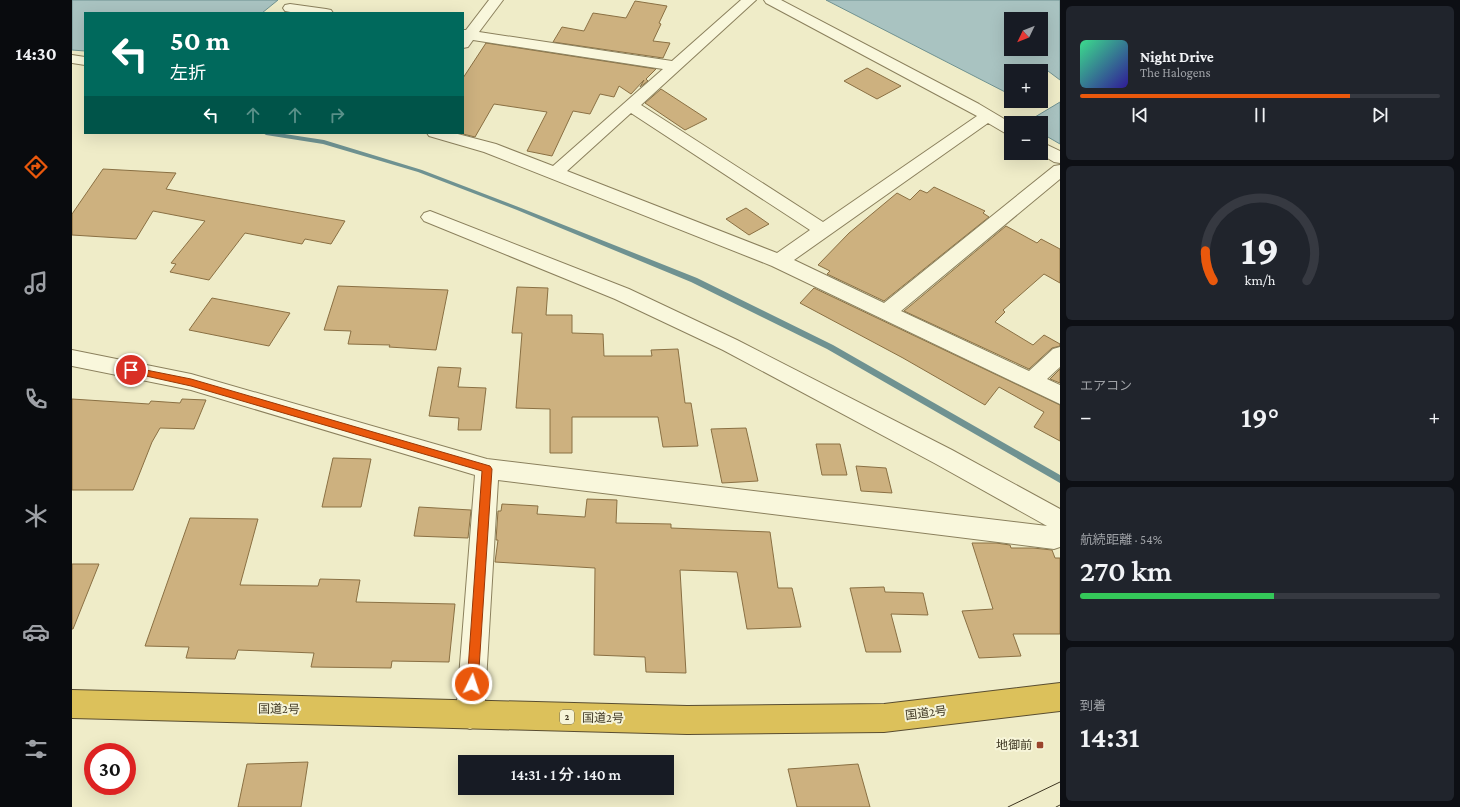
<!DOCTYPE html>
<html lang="ja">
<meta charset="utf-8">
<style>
:root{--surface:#171b24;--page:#20242c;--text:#f1f3f6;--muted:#9ea1a6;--line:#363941;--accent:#ea580c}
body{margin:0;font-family:"Crimson Pro","Noto Sans JP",serif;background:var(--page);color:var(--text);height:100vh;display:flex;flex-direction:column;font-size:15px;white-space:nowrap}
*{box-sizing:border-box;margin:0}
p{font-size:13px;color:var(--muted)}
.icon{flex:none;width:22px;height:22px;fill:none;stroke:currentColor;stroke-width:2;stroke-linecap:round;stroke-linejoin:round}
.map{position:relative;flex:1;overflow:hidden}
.drawer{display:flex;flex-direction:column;gap:6px;padding:6px;background:#0d0f14;width:400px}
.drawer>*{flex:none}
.banner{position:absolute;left:12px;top:12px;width:380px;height:122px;border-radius:0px;box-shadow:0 4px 16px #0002;background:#00695c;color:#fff;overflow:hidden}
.needle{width:26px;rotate:227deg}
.controls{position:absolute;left:932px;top:12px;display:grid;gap:8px}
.controls a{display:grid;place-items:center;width:44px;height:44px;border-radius:0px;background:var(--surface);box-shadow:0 4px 16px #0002;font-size:20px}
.speed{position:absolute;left:12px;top:743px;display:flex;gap:8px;font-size:20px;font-weight:700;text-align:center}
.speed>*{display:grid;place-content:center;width:52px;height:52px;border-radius:50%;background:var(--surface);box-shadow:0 4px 16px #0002;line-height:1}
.speed .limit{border:6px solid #d22;background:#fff;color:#111}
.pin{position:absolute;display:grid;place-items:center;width:34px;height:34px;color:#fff;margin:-17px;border:2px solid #fff;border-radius:50%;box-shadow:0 1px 4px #0007}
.me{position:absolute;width:44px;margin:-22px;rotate:4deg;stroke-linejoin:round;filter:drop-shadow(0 0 3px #0008)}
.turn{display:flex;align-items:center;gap:14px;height:84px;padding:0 20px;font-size:18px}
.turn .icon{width:52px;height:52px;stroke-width:2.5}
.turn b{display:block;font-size:28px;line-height:34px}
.lanes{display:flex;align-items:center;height:38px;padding:0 20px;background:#0003;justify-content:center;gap:20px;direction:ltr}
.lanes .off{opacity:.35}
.big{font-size:30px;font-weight:600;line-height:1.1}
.drawer .widget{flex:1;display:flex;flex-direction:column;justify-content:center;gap:6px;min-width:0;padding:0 14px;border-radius:6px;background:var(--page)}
.drawer .dial{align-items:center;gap:0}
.dial svg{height:104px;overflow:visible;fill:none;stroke:var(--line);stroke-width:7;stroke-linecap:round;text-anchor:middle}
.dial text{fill:var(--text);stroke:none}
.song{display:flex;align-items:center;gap:12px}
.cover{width:48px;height:48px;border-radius:6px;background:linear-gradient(135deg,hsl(150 70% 55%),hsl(250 70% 35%))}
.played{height:4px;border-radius:2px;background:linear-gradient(90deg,var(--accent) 75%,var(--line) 75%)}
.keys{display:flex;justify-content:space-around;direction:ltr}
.heat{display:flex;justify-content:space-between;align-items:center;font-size:22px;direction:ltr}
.charge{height:6px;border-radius:3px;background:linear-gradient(90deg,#34c759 54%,var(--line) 0)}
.trip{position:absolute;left:386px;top:755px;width:216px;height:40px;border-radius:0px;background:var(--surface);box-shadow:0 4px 16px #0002;font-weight:600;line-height:40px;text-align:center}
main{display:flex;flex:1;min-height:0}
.tab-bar{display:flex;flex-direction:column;width:72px;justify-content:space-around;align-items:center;background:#090b0e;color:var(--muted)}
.tab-bar .icon{width:28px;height:28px}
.tab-bar .active{color:var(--accent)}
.tab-bar b{font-size:18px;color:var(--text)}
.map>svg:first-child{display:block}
.water{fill:#a9c3c1;stroke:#6f9291;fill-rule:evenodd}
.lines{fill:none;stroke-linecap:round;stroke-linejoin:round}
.stream{fill:#6f9291;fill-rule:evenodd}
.building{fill:#cdb17f;stroke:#8a7043}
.minor-casing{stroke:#8b805d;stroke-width:2}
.highway-casing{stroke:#594d31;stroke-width:2}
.minor{fill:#f9f7dc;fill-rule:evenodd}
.highway{fill:#dcc15b;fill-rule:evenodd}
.tram{stroke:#3c3420;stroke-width:1}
.route{fill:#ea580c;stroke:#983908}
.poi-dot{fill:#9a452d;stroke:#f6f4d8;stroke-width:1.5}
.labels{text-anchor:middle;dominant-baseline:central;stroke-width:4;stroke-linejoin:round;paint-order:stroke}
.shield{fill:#f6f4d8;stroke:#746e57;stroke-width:1}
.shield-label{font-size:9px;font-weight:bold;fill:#3c3420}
.near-street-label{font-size:12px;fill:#3c3420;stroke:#f6f4d8}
.near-poi-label{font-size:12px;fill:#3c3420;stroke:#f6f4d8;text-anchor:end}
</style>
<main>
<nav class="tab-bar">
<b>14:30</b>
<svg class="icon active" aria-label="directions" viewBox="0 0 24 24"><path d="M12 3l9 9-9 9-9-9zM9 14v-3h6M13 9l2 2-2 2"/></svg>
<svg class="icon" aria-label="music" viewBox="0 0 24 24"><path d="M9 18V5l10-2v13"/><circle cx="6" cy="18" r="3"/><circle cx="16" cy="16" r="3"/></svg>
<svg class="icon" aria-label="phone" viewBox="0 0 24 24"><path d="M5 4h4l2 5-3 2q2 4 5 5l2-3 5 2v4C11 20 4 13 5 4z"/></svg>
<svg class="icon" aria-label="climate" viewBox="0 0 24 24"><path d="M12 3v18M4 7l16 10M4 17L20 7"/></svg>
<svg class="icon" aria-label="car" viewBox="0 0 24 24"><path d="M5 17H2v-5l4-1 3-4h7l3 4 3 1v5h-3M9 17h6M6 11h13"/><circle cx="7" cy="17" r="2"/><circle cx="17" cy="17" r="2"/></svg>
<svg class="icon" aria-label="filters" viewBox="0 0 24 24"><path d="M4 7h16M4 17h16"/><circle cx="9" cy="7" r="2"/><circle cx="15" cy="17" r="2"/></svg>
</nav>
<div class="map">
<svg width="988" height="807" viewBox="0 0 988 807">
<rect width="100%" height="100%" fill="#efecc8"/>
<path class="water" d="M0 0H206L190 13H13V51L0 50Z
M754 0H988V80L972 68 966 71H939V95ZM939 19H969V49H939Z
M988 102V144L969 133V123H953Z"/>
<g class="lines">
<path class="stream" d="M191 133H206L252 140 350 170 449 208 625 278 761 345 988 475V483L755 349 619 282 445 210 346 172 251 144 194 135Z"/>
</g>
<path class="building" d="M563 1 595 6 587 23 589 24 581 41 598 43 591 58 481 42 490 27 512 31 521 13 554 18Z
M414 43 584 69 574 79 576 81 568 87 572 80 559 94 547 86 542 97 528 94 518 114 501 111 480 156 455 151 475 112 422 104 403 137 391 134V78Z
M795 68 829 86 805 99 772 81Z
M589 89 635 119 613 130 573 103Z
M31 169 104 173 94 189 273 221 259 244 233 239 230 244 173 233 137 280 98 272 104 264 99 263 133 221 81 211 64 239 0 235V214Z
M862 187 913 211 911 213 917 217 812 301 755 274 758 271 746 265 777 233 825 193 838 200 848 190 855 193Z
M674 208 697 224 677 235 654 219Z
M934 226 965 243 969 239 988 249V283L972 274 931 310 933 312 923 322 961 345 972 335 988 344V346L980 348 957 369 832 311Z
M266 286 376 290 364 350 317 347 318 345 276 344 279 331 252 330Z
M445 287 476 288 474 315H500V333L531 334 532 356H580L579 350 606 349 613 403H619L626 446 591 447 586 417H500V453H478V409L444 408 450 333H440Z
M742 288 988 405V441L962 427 972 412 927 387 913 405 831 358 728 303Z
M140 298 218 313 197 346 117 330Z
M366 367 389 368 386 387 414 388 409 430H386L387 418 357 416Z
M988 369V383L978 379Z
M0 399 77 404 79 401 108 403 110 399 134 400 122 429 88 428 80 442 61 490H0Z
M674 428 686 481 650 483 639 429Z
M744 444H768L775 475H750Z
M261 458 299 459 289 507H250Z
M784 466 814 468 820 493 789 491Z
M515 499 545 500 544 523 599 524V528L698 532 706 588H720L729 627 675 629 665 572 608 570 614 673 574 672 573 657 522 655 523 568 423 562 426 540H424L426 511H429L430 504 466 506 465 514 513 517Z
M347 507 399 510 396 538 342 536Z
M118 518 186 519 168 585 246 586 248 579 288 580 284 602 383 604 377 662 320 661 319 668 239 667 242 653 166 650 163 659 114 658 117 647 73 646Z
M900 543H924L938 545 939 548H961L980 550 983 558H988V634H941L949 656 907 658 890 611 921 609Z
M0 564H27L1 629H0Z
M812 587 813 592 851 593 856 615 819 614 829 652H794L778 588Z
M236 762 229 807H166L175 764Z
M786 764 798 807H725L716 769Z"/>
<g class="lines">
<defs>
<path id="minor" d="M417 0H431L407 32 600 61 669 0H684L569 105 751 222 905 116 694 3 692 0H709L907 104 939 123V135L933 133 916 123 722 260 812 303 982 166 988 165V179L829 311 957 371 981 349 988 347V367L975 379 988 385V404L700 266 412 152 357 136 355 133H382L424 144 481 166 591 69 401 40 396 47 391 48V30H394ZM559 113 738 230 705 253 495 171Z
M218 4 254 9 259 10 261 13H224L213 11 211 8 213 5Z
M0 55 13 57V65L0 63Z
M969 142 988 151V163L982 162 967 153H969Z
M358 211 557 289 665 340 880 450 988 509V547L982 549 426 480 412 715 408 725 398 729 388 725 384 715 403 475 119 390 0 366V350L119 374 415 459 975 526 864 464 651 350 543 299 352 221 349 217 352 213Z"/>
<path id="highway" d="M988 683V711L812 732 615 734 0 718V690L615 706 812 704Z"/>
</defs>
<use href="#minor" class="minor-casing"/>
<use href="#highway" class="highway-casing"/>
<use href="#minor" class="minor"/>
<use href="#highway" class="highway"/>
<path class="tram" d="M936 807 988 782
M984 807 988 805"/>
</g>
<path class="route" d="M59 367 119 379 418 466 420 469 406 684 404 688 400 690 396 688 395 684 410 471 119 386 56 372 55 370Z"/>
<rect class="poi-dot" x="964" y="741" width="8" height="8" rx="2"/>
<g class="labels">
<rect class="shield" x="488" y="710" width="14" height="14" rx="3"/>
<g class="shield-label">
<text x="495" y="717">2</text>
</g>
<g class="near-street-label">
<text transform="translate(207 709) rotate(1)">国道2号</text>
<text transform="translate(854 713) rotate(-7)">国道2号</text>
<text transform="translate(531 718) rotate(1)">国道2号</text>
</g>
<g class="near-poi-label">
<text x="960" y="745">地御前</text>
</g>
</g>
</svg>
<div class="controls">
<a><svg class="needle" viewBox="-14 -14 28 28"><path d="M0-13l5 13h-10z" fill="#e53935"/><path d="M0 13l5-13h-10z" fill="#9ea1a6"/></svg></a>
<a>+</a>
<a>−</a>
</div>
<div class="speed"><div class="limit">30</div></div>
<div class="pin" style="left:59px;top:370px;background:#d93025"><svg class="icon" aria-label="arrive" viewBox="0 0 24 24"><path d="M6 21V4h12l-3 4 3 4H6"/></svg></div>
<svg class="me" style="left:400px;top:684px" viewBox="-20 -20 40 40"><circle r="17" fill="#ea580c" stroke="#fff" stroke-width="3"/><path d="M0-11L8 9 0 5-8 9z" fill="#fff"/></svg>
<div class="trip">14:31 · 1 分 · 140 m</div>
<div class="banner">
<div class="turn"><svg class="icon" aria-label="left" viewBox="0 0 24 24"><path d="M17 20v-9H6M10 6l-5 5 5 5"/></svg><div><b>50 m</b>左折</div></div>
<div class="lanes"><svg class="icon" aria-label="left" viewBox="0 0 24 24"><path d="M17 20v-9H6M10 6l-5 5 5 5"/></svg><svg class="icon off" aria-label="ahead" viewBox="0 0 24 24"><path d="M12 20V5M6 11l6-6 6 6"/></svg><svg class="icon off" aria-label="ahead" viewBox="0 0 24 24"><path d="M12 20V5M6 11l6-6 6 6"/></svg><svg class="icon off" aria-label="right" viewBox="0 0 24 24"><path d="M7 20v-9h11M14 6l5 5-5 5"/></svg></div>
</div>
</div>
<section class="drawer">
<div class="widget">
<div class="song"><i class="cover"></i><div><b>Night Drive</b><p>The Halogens</p></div></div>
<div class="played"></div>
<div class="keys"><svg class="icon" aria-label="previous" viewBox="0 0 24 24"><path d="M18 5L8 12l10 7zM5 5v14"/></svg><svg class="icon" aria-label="pause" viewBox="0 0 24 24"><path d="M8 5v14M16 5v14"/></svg><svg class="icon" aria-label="next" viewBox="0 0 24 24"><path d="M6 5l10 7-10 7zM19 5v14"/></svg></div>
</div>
<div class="widget dial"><svg viewBox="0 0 100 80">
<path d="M14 69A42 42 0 1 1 86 69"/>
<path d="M14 69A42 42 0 0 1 8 46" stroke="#ea580c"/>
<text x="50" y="56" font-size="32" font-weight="700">19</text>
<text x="50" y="72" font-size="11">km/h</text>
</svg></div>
<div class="widget"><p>エアコン</p>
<div class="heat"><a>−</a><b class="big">19°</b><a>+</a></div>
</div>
<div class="widget"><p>航続距離 · 54%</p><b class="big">270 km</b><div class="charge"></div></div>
<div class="widget"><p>到着</p><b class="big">14:31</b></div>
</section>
</main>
